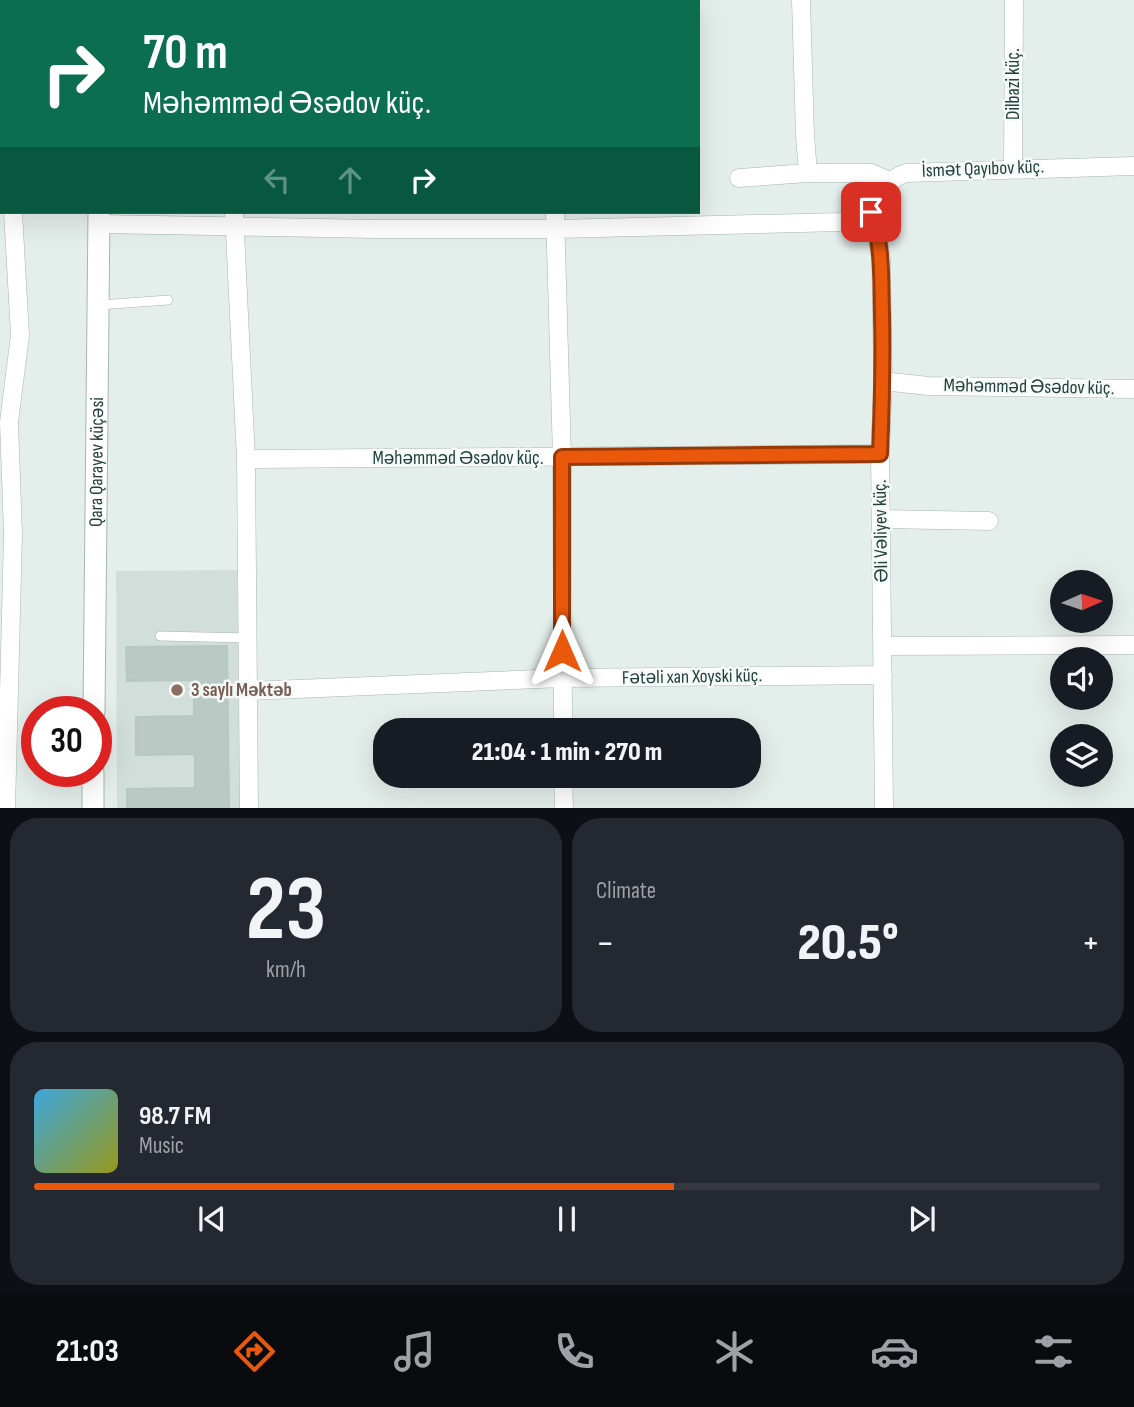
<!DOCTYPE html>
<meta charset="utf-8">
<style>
:root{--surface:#171b24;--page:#242831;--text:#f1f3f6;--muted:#9ea1a6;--line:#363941;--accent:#ea580c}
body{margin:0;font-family:"Sofia Sans Condensed",sans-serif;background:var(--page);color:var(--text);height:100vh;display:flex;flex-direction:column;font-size:26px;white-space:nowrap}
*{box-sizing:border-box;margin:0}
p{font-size:23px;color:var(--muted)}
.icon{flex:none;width:38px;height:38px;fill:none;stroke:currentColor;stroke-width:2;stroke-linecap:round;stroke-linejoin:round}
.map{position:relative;height:808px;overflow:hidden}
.details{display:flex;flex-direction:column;gap:10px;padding:10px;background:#0d0f14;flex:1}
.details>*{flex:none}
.guide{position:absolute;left:0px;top:0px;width:700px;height:214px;box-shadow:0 7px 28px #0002;background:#0b6e4f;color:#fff;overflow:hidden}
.needle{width:46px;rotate:87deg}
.fabs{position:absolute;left:1050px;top:570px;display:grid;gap:14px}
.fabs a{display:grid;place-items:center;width:63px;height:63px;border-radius:50%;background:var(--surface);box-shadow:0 7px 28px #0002;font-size:35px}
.speed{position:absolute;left:21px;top:696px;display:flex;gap:14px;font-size:35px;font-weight:700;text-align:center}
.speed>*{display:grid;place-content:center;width:91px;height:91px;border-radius:50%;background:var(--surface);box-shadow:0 7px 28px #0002;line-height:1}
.speed .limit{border:10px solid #d22;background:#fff;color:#111}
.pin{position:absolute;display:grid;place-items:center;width:60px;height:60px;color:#fff;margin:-30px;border-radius:14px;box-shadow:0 4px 10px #0006}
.me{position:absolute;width:77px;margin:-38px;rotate:0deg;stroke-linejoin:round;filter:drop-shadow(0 0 5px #0008)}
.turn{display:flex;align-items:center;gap:24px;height:147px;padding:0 28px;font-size:32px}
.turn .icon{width:91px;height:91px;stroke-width:2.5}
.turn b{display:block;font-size:49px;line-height:60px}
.lanes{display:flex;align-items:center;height:66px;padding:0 28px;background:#0003;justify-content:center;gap:35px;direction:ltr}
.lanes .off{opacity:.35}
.big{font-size:52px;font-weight:800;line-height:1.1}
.details .widget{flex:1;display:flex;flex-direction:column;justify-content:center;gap:10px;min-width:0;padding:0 24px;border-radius:28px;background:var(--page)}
.details .dial{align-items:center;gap:0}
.dial b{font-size:91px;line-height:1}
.song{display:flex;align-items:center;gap:21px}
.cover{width:84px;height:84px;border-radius:10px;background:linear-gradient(135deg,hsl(200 70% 55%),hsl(60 70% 35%))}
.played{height:7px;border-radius:4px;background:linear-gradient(90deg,var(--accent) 60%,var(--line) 60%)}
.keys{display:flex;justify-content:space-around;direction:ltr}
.heat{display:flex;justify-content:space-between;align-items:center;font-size:38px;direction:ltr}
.details .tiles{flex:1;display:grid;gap:10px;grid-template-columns:1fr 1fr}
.widget:last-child{grid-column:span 2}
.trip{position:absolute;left:373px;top:718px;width:388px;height:70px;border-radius:28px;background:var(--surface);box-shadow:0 7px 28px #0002;font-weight:800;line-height:70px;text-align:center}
.dock{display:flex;height:112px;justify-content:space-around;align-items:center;background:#090b0e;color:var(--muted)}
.dock .icon{width:49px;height:49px}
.dock .selected{color:var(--accent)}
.dock b{font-size:32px;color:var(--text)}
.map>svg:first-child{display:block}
.built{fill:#d2ded9}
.building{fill:#b9c9c3;stroke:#b6c8c1;stroke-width:2}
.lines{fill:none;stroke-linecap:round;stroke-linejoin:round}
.service-casing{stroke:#a6b6b2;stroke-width:10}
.minor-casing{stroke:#a6b6b2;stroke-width:19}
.tertiary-casing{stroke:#a6b6b2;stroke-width:23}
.service{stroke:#fff;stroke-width:9}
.minor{stroke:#fff;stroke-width:18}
.tertiary{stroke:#fff;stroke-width:21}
.route-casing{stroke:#983908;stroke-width:18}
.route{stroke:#ea580c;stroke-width:12}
.education-dot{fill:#8d6e63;stroke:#f5faf8;stroke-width:2.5}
.labels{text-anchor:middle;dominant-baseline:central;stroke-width:5;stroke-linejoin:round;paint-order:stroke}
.street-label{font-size:19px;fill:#23403a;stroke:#f5faf8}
.education-label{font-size:19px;font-weight:bold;fill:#785e54;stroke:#f5faf8;text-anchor:start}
</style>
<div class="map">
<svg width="1134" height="809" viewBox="0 0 1134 809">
<rect width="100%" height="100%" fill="#e4eeea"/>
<path class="built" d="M237 570 240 808H117L116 571Z"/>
<path class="building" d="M227 646 229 809H127V789L195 788V754L136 755V717L194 716V680L127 681 126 647Z"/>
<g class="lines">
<defs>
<path id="service" d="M99 305 168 300
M160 636 249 638"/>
<path id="minor" d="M223 0V2
M519 0V2
M801 0 805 135 808 173H871L889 181
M12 2V0
M0 24H2
M1013 168 1014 0
M739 178 808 173
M234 212 246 459 249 809
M555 212 562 457 563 730
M871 212 876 227 881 259 883 381 880 454 884 809
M98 224 375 229H556L840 222C891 215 871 185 906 173L1134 166
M883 381 928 386 1134 389
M246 459 880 454
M882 519 989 521
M883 646 1134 645
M249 691 562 678 883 675
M563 775 564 809
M6 809 13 534 9 422 20 335 13 212"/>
<g id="tertiary">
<path d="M102 2V0"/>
<path id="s1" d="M94 712 99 212"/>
<path d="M93 809V772"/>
</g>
</defs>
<use href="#service" class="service-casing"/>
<use href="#minor" class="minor-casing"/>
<use href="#tertiary" class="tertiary-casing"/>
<use href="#service" class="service"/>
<use href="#minor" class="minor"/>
<use href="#tertiary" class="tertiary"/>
</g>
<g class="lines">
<defs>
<path id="route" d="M562 651V457L880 454C882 407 883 361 882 314 881 279 883 245 871 212"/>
</defs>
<use href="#route" class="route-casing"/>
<use href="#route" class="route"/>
</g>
<circle class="education-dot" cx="177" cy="690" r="7"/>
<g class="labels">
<g class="street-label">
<text transform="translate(1013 84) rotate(-90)">Dilbazi küç.</text>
<text transform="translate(983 169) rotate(-2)">İsmət Qayıbov küç.</text>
<text transform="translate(1029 387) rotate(1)">Məhəmməd Əsədov küç.</text>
<text x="458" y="458">Məhəmməd Əsədov küç.</text>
<text stroke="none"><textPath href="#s1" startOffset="250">Qara Qarayev küçəsi</textPath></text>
<text transform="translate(881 531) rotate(-91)">Əli Vəliyev küç.</text>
<text transform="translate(692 677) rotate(-1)">Fətəli xan Xoyski küç.</text>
</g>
<g class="education-label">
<text x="191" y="690">3 saylı Məktəb</text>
</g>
</g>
</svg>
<div class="fabs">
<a><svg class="needle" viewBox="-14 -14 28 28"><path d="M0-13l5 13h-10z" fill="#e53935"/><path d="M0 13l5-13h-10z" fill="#9ea1a6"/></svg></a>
<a><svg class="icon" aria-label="sound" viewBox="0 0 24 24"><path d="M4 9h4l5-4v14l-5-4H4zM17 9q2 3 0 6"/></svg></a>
<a><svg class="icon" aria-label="layers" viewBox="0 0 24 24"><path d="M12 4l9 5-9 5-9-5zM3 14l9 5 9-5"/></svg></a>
</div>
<div class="speed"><div class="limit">30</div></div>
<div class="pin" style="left:871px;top:212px;background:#d93025"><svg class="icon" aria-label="arrive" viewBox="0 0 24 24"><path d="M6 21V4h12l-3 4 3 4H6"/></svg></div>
<svg class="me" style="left:562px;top:651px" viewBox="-20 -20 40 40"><path d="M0-17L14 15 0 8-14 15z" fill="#ea580c" stroke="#fff" stroke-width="4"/></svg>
<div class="trip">21:04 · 1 min · 270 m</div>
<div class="guide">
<div class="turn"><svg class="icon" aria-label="right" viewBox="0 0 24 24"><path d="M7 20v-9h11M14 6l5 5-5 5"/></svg><div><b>70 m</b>Məhəmməd Əsədov küç.</div></div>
<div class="lanes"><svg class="icon off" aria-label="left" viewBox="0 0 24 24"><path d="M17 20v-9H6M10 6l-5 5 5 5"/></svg><svg class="icon off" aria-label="ahead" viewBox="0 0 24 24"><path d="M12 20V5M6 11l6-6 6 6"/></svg><svg class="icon" aria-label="right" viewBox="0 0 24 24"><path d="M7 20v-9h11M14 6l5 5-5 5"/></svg></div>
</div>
</div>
<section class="details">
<div class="tiles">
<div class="widget dial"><b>23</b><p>km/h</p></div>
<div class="widget"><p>Climate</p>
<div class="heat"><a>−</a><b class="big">20.5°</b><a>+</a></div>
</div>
<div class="widget">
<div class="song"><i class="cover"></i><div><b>98.7 FM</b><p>Music</p></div></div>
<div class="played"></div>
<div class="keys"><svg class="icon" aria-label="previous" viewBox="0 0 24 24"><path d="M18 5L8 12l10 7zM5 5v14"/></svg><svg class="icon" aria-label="pause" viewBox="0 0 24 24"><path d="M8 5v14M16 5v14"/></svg><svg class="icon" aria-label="next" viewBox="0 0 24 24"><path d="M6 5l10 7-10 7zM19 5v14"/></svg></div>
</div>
</div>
</section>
<nav class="dock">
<b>21:03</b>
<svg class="icon selected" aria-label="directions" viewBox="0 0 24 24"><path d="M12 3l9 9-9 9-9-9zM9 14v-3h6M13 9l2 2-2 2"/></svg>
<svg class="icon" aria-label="music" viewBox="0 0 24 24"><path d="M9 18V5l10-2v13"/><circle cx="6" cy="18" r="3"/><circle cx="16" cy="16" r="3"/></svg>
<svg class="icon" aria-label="phone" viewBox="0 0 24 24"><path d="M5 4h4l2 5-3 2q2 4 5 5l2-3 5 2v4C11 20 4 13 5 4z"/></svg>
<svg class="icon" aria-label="climate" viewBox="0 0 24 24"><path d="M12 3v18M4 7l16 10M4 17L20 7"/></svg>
<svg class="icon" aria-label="car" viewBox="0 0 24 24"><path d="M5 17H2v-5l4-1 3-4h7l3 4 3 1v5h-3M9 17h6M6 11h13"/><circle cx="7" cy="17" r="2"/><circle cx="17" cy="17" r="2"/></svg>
<svg class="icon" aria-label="filters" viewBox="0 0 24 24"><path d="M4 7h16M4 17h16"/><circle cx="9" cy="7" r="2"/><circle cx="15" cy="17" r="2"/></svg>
</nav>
